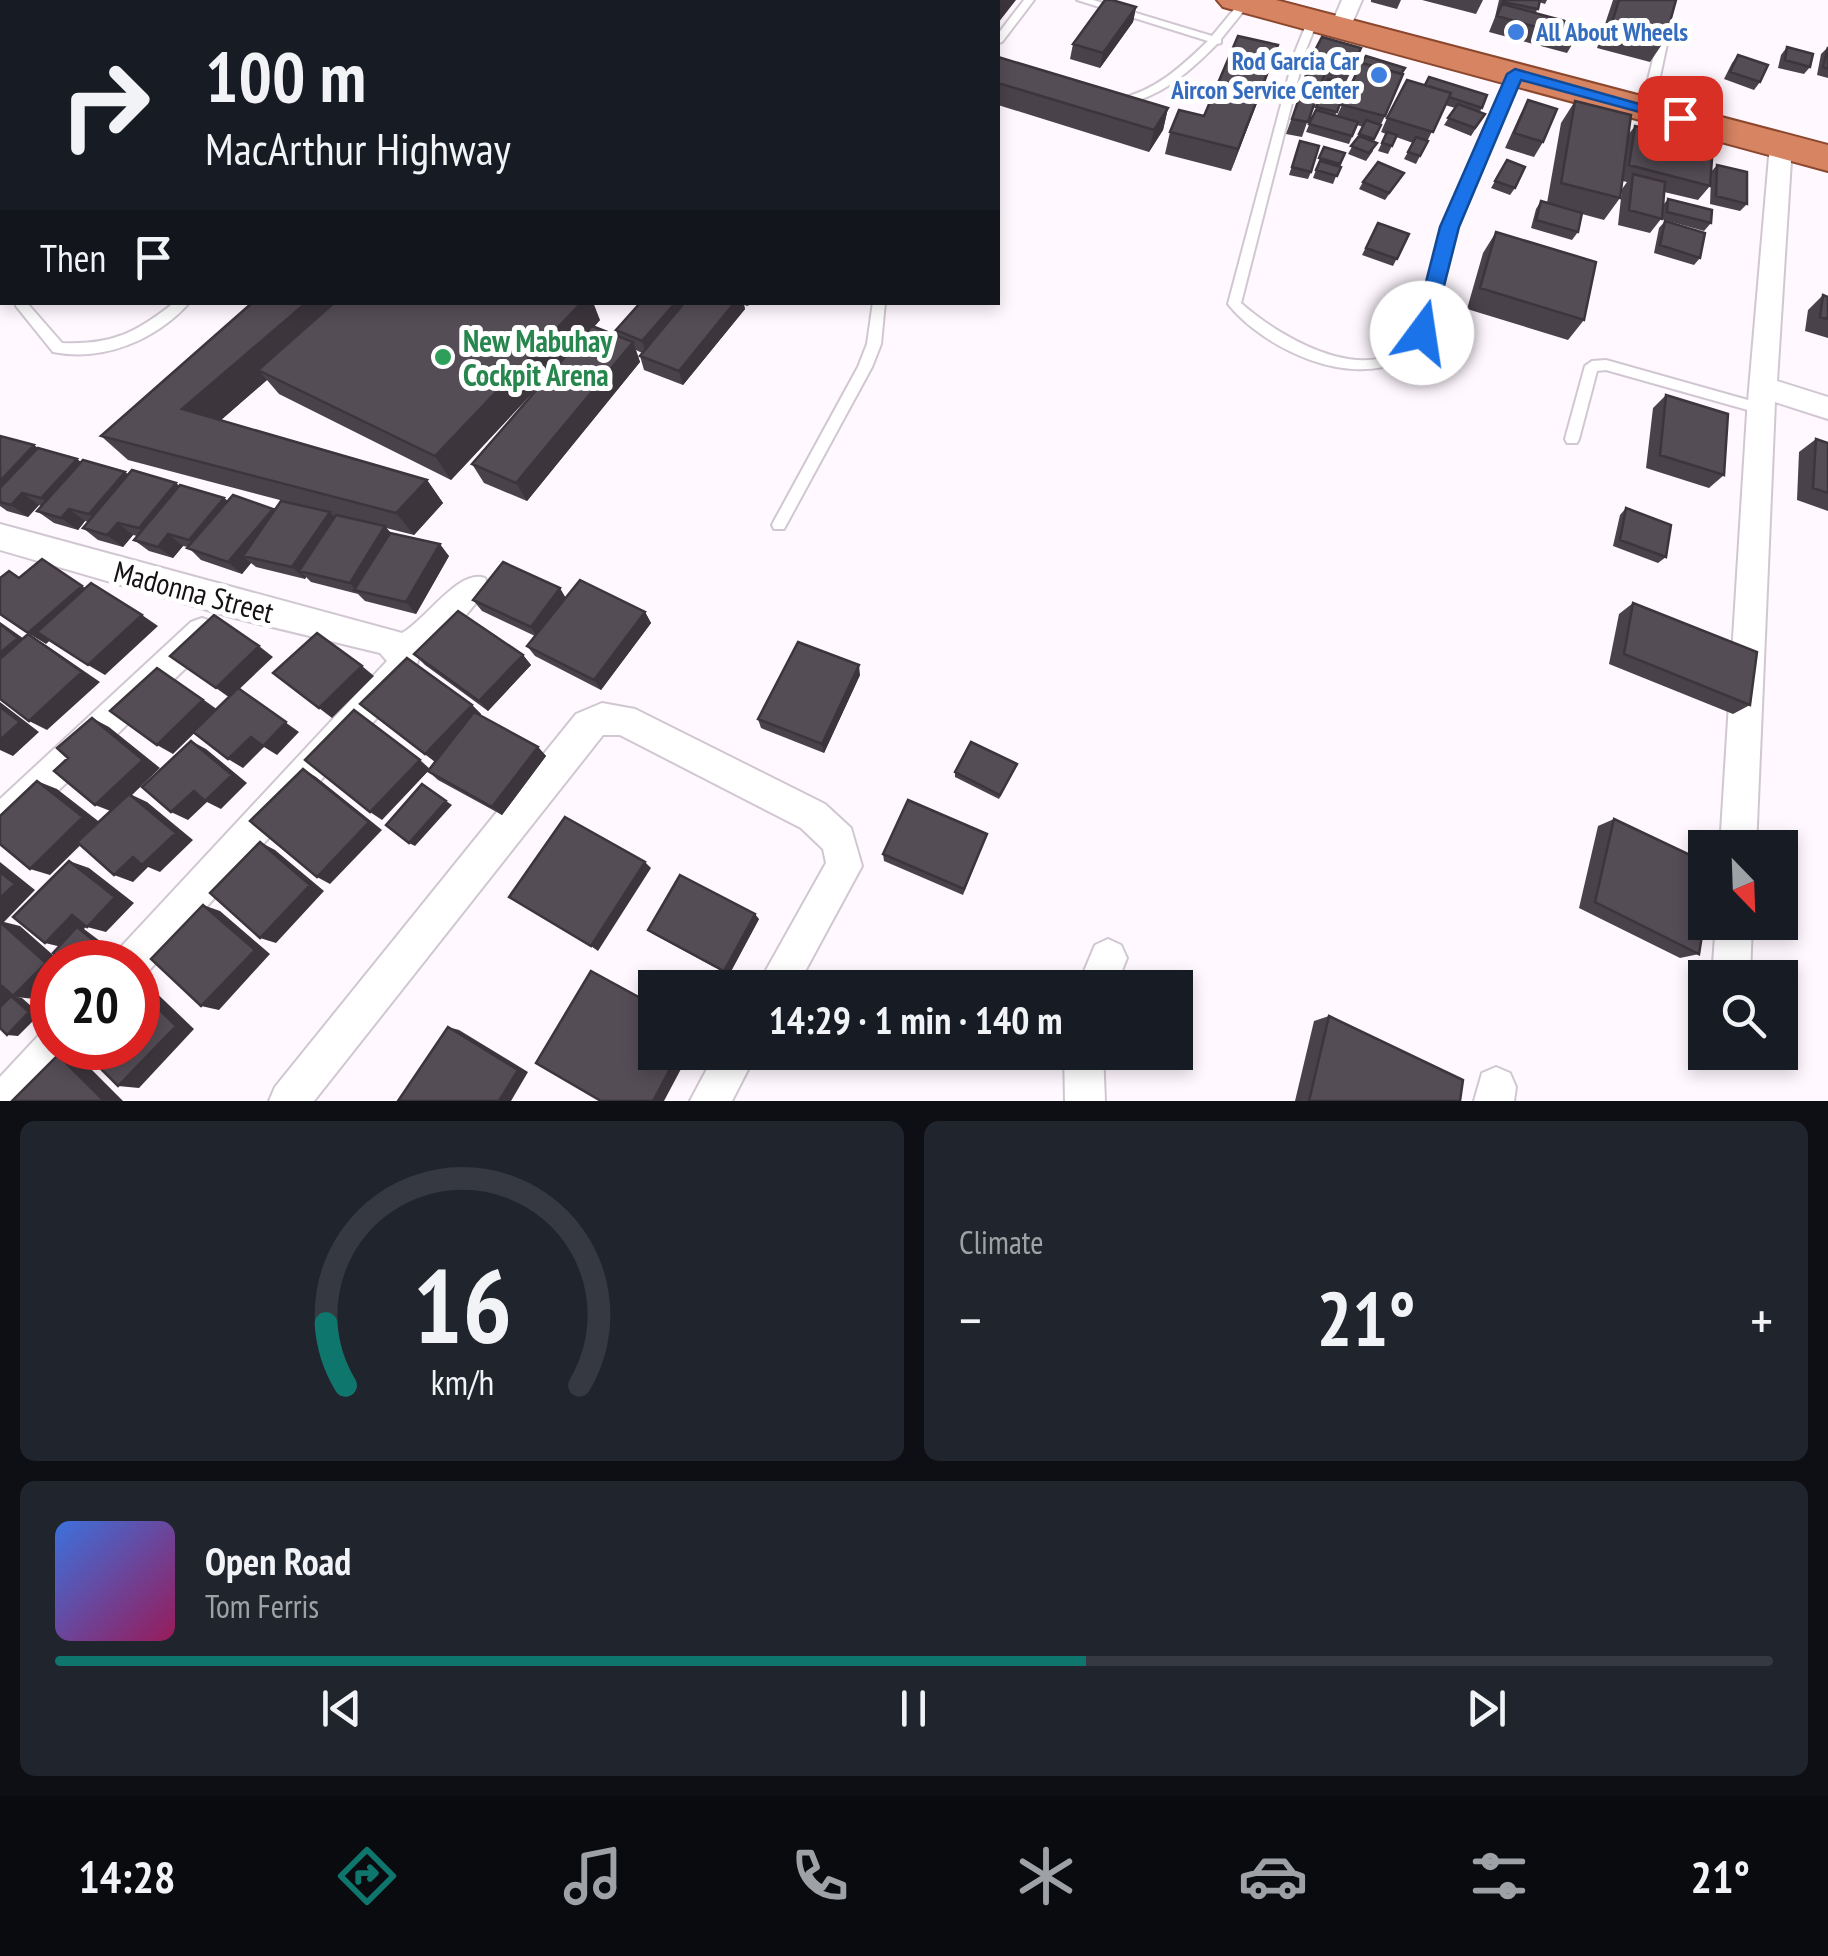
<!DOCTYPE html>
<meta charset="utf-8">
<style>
:root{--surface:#171b24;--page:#20242c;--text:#f1f3f6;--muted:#9ea1a6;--line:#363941;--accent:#0f766e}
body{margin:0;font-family:"PT Sans Narrow",sans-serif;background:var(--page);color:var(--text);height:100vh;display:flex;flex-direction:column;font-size:38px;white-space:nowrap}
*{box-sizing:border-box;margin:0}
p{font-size:32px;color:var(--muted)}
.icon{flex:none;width:55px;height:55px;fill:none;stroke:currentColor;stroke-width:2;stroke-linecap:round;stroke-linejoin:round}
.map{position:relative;height:1101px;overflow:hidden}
.sheet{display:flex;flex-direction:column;gap:20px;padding:20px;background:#0d0f14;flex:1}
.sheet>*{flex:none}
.banner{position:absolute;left:0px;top:0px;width:1000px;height:305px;box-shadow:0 5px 15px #0003;background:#171b24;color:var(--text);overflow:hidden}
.needle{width:65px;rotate:157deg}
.tools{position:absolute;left:1688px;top:830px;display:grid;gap:20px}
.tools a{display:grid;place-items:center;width:110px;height:110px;border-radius:0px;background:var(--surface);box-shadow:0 5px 15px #0003;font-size:50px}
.speed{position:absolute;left:30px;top:940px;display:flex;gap:20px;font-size:50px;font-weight:700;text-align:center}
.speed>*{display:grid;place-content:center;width:130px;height:130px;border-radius:50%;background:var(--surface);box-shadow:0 5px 15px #0003;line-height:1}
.speed .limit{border:15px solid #d22;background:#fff;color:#111}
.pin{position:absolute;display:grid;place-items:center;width:85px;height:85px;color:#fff;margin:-42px;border-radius:20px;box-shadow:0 5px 15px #0006}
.me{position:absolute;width:110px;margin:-55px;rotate:14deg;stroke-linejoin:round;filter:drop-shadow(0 0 8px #0008)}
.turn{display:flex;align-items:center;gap:35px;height:210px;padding:0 40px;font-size:45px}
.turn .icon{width:130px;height:130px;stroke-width:2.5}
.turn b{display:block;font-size:70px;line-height:85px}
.then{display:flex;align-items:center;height:95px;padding:0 40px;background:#0003;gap:20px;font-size:38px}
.big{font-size:75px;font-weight:800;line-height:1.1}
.sheet .widget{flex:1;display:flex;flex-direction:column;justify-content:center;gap:15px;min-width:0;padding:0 35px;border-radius:15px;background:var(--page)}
.sheet .dial{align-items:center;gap:0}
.dial svg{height:260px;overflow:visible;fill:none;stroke:var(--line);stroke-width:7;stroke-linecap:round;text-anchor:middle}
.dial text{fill:var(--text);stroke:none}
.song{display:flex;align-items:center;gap:30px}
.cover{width:120px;height:120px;border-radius:15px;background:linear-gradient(135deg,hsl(220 70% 55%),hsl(330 70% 35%))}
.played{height:10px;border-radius:5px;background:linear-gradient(90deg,var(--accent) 60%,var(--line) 60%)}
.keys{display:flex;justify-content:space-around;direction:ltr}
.heat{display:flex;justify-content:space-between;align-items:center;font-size:55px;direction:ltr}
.sheet .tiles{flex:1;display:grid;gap:20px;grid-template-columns:1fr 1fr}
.widget:last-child{grid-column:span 2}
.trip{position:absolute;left:638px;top:970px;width:555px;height:100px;border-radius:0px;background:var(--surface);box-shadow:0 5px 15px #0003;font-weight:800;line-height:100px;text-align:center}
.menu{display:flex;height:160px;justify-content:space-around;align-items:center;background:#090b0e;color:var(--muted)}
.menu .icon{width:70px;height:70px}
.menu .current{color:var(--accent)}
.menu b{font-size:45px;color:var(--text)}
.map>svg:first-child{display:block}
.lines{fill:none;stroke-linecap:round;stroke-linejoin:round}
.service-casing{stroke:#d1c7d2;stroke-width:4}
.minor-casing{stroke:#d1c7d2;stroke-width:4}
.trunk-casing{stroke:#8c482e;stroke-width:4}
.service{fill:#fff;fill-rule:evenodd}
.minor{fill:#fff;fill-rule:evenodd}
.trunk{fill:#d68462;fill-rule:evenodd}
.wall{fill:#49424a}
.shaded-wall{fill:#3c363c}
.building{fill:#554d56;stroke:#3c363c;stroke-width:2.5}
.route{fill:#1a73e8;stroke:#114b97;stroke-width:2.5}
.shop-dot{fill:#3f7fe0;stroke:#fff;stroke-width:4}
.leisure-dot{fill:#2e9e5b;stroke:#fff;stroke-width:4}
.labels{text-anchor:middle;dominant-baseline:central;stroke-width:10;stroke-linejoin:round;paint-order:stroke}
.far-shop-label{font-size:25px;font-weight:bold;fill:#366cbe;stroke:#fff;text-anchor:start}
.leisure-label{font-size:30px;font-weight:bold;fill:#27864d;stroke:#fff;text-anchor:start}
.street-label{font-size:30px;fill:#151115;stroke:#fff}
</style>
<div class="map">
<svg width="1828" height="1101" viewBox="0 0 1828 1101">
<rect width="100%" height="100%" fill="#fff8ff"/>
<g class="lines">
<defs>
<path id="service" d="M23 0H38L39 2H26Z
M237 0H249L247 2H236Z
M406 0H418L416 2H405Z
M502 0H514L512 2H501Z
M567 0H578L576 2H566Z
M1024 0H1034L1002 42 998 43V34Z
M1077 0H1093L1212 36 1241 1 1250 3 1221 39V43L1217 44C1190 71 1160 99 1121 104L1116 101 1117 99C1154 92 1181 67 1208 41Z
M1313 17 1318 20 1305 52 1241 303C1281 339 1383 399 1419 325 1435 293 1433 255 1445 221 1464 171 1489 123 1510 73L1515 70 1520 73 1457 222 1433 323C1426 336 1417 351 1404 359 1350 389 1263 348 1228 304L1295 52 1308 20Z
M1665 27 1670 30 1653 109 1647 112 1641 109 1660 30Z
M0 92H2V99H0Z
M2 113V121L0 122V114Z
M0 181 2 182V191L0 190Z
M175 302H190C156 340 104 362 53 352L16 306 17 303H27L62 343C112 345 136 333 175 302Z
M873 302H885L881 344 872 367 784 529H774L772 525 774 521 858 367 867 344Z
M1606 360 1762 404 1769 409 1762 414 1606 370 1597 371 1579 439 1577 443H1567L1565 439 1585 366 1592 361Z"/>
<path id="minor" d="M1342 0H1362L1350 28 1340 34 1330 28Z
M1781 138 1792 145 1777 381 1828 397V419L1775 402 1756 848H1720L1747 413 1770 145Z
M0 524 402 633C427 619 459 568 485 578L489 587 444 642 419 656 414 677 145 975 138 978V962H114L119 949 387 661 380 653 235 618 0 550Z
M202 618 213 622 218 632 213 642 12 835 0 840V799L191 622Z
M602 703 635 709 825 804 851 828 862 866 796 988H756L826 863 823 849 801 828 620 735H603L314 1101H269L275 1087 576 714Z
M1716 922H1752L1750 978H1712Z
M1108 939 1121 945 1127 958 1115 988H1077L1095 945Z
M52 1029V1048H73L68 1062 32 1101H0V1077L40 1034Z
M716 1052H757L732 1101H690Z
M1064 1052H1103L1105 1101H1065Z
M1496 1067 1510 1073 1516 1087 1514 1101H1474L1482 1073Z"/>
<path id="trunk" d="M1217 0H1276L1828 145V171L1223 7Z"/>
</defs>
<use href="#service" class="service-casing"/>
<use href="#minor" class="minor-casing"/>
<use href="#trunk" class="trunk-casing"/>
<use href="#service" class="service"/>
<use href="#minor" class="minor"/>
<use href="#trunk" class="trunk"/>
</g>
<path class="wall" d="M1371 0H1401L1397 9 1371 2Z
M1422 0H1483L1476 14Z
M1499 0H1547L1545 4 1539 2 1536 13 1576 38 1567 53 1489 32 1495 17Z
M1613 0H1676L1665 40 1650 62 1597 48Z
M1136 7 1133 22 1100 68 1070 59 1073 44Z
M1278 45 1231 171 1165 154 1170 132 1204 116Z
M1787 47 1810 67 1804 74 1778 68 1781 55Z
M1828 47V78L1817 75 1821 54Z
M1738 55 1760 82 1754 90 1724 79 1732 63Z
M998 57 1168 108 1163 130 1149 152 998 105Z
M1309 62 1355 63 1345 84H1347L1335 116H1337L1361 63 1402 74 1385 116 1373 141V151L1366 161 1348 154 1363 127 1357 125 1349 144 1306 132 1326 83 1321 82 1302 137 1286 134 1306 78 1304 77Z
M1425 85 1487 95 1480 112 1485 114 1471 136 1444 125 1455 108 1445 105 1416 164 1404 159 1413 143 1396 137 1388 154 1378 151 1386 134 1381 132 1387 118Z
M1528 100 1543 142 1534 157 1505 148 1520 115Z
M1575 101 1628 135 1635 126 1711 172 1717 165 1747 204 1740 211 1710 204 1711 178 1710 186 1698 200 1664 192 1663 205 1668 199 1711 223 1704 231 1661 219 1650 233 1618 225 1622 189 1627 182 1622 181 1620 198 1604 220 1582 214 1578 232 1572 240 1531 228 1536 209 1541 201 1547 203 1561 123Z
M1300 141 1311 172 1308 179 1289 175Z
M1324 147 1345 153 1333 184 1313 178Z
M1507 160 1515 188 1510 195 1491 188Z
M1404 173 1385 200 1359 189 1363 182Z
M1665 221 1700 258 1694 265 1654 253 1659 228Z
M1378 223 1409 234 1393 266 1362 255Z
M1496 232 1584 320 1568 340 1467 309 1483 253Z
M1823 295 1828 297V338L1805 331 1808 310Z
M253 302H333L600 320 594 327 618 337 616 330 641 302H751L748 306 744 305 745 309 683 385 644 370 640 356 642 353 636 350 640 362 527 501 484 483 472 464 558 366 451 480 279 394 267 380 221 420 427 480 443 503 414 535 386 528 391 533 449 556 416 614 365 601 358 594 311 582 306 577 305 579 256 567 251 563 242 574 201 560 188 547 183 546 173 558 149 551 134 540 137 536 133 535 123 547 98 540 83 528 88 522 85 521 78 530 54 523 37 511 41 506 39 505 28 517 7 511 0 506V436L77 459 81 462 125 472 129 475 176 483 179 486 224 498 228 501 274 511 299 505 128 460 101 436Z
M1666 395 1724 475 1709 488 1646 468 1653 408Z
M1816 439 1828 443V511L1797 500 1799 452Z
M1626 508 1666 557 1658 563 1613 546 1620 515Z
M566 598 645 612 651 623 601 690 535 656 527 646 535 636 482 611 473 600Z
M1633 603 1750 705 1733 714 1609 664 1619 614Z
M414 654 523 655 531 665 488 711 425 665Z
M860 675 824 753 761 728 758 719Z
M360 704 472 705 481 714 480 716 538 747 546 756 502 815 438 780 428 771 382 820 435 762Z
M1017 764 999 799 955 777V772Z
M1614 819 1699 954 1680 958 1579 908 1598 826Z
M987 834 963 895 884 861 883 854Z
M759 919 729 975 655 935 648 930Z
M1329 1016 1460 1101H1295L1314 1021Z"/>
<path class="shaded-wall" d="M753 0H778L775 2H750Z
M995 0H1016L998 23V2H993Z
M1136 7 1133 22 1100 68 1103 53Z
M1278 45 1271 67 1231 171 1238 149Z
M1168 108 1163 130 1149 152 1154 130Z
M307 302H333L341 314 258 370 267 380 206 433 182 409Z
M582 302H593L600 320 451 480 435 456Z
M676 302H692L647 355 642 341Z
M735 302H743L745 309 683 385 679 371Z
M633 342 640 362 527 501 516 483Z
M34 445 50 458 0 488V481Z
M77 459 92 472 58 511 41 498Z
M125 472 140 484 104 526 89 514Z
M427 480 443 503 414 535 396 513Z
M176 483 190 496 154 540 139 528Z
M22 493 39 505 28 517 11 505Z
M224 498 237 510 203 552 189 540Z
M69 509 85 521 78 530 61 518Z
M273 509 285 521 243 556 251 563 242 574 228 562Z
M330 512 341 524 299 571 306 577 305 579 292 567Z
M118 523 133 535 123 547 107 535Z
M385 526 395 538 357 591 350 583Z
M168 534 183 546 173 558 158 547Z
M440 544 449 556 416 614 406 602Z
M82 586 99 597 46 644 28 633Z
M560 588 567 600 538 638 531 627Z
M645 612 651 623 601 690 594 680Z
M142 615 158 626 105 675 88 665Z
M0 622 37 648 0 680Z
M28 634 46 645 100 682 47 730 29 721Z
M259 646 273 657 230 698 216 688Z
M523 655 531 665 488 711 479 701Z
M859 665 860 675 824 753 822 744Z
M362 666 374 676 332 718 319 708Z
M173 678 218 710 173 754 157 745Z
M239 689 299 732 277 755 264 747 243 768 228 759 251 737Z
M0 702 39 732 13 756 0 750Z
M472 705 481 714 436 762 425 754Z
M92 718 109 727 160 768 132 795 147 802 193 840 160 872 148 867 133 882 114 875 113 812 95 805Z
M191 741 206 749 247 783 221 809 207 802 188 820 171 812 194 791Z
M538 747 546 756 502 815 492 807Z
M420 760 430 769 382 820 370 812Z
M303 769 316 777 382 830 330 884 317 877Z
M37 781 57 789 102 824 50 875 30 869Z
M446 801 452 805 415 846 409 843Z
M260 842 275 850 324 891 276 943 260 938Z
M69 861 89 868 134 903 106 932 87 927Z
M0 862 35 890 4 922 20 926 61 962H52V982L35 999 16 997 22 998 40 1014 18 1036 7 1035 0 1011Z
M645 862 651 868 598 951 591 946Z
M203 905 220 911 270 954 219 1010 201 1006Z
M755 914 759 919 729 975 724 971Z
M72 915 92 921 84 929 104 944 86 962H74L66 948 45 943Z
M138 980 144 981 194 1029 139 1088 118 1086 138 989Z
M448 1027 459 1030 528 1072 511 1101H499Z
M679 1052H690L664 1101H653Z
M58 1055 79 1057 123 1101H104Z"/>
<path class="building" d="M717 0H753L750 2H714Z
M829 0H928L925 2H827Z
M937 0H995L993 2H935Z
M1105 0H1112L1136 7 1103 53 1073 44Z
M1503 0H1540L1538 9 1503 2Z
M1619 0H1676L1665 40 1611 26Z
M1502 4 1580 25 1576 38 1497 16Z
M1238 36 1278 45 1238 149 1170 132 1179 110 1204 116Z
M1322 37 1361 48 1349 73 1309 62Z
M1787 47 1813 54 1810 67 1785 60Z
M1828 47V69L1823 67Z
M1738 55 1768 65 1760 82 1730 72Z
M1366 56 1405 68 1401 74 1362 63Z
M998 57 1168 108 1154 130 998 83Z
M1361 63 1403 74 1385 116 1342 105Z
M1310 66 1326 70 1308 122 1292 119Z
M1429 77 1487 95 1482 108 1449 97 1451 93 1425 85Z
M1328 79 1347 84 1337 112 1316 107Z
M1407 80 1451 93 1433 132 1387 118Z
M1528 100 1557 109 1543 142 1514 133Z
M1575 101 1631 115 1620 198 1561 183Z
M1458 104 1485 114 1475 128 1448 118Z
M1316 110 1358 122 1352 136 1309 124Z
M1366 120 1381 125 1374 139 1359 134Z
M1635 126 1713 145 1710 186 1629 165Z
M1387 132 1397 135 1392 146 1382 143Z
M1359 136 1377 143 1369 153 1351 146Z
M1416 137 1428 141 1420 156 1408 152Z
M1300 141 1319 146 1311 172 1292 167Z
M1324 147 1345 153 1340 164 1319 158Z
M1507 160 1525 167 1515 188 1495 181Z
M1320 161 1341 167 1337 176 1316 170Z
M1378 162 1404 173 1389 193 1363 182Z
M1717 165 1747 172V204L1716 196Z
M1633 174 1665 182 1662 219 1629 210Z
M1668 199 1712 210 1711 223 1667 212Z
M1541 201 1582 213 1578 232 1536 220Z
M1665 221 1705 233 1700 258 1660 245Z
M1378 223 1409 234 1397 259 1366 248Z
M1496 232 1596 262 1584 320 1480 288Z
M1823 295 1828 297V319L1820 317Z
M253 302H307L182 409 427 480 396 513 101 436Z
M335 302H582L435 456 258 370Z
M641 302H676L642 341 616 330Z
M685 302H735L679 371 640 356Z
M592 326 633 342 516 483 472 464Z
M1666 395 1728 414 1724 475 1660 455Z
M0 436 34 445 0 481Z
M1816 439 1828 443V493L1813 488Z
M38 448 77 459 41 498 22 493 11 505 0 502V488Z
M83 460 125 472 89 514 69 509 61 518 37 511Z
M132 470 176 483 139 528 118 523 107 535 83 528Z
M180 485 224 498 189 540 168 534 158 547 134 540Z
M233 495 273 509 228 562 187 548Z
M281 501 330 512 292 567 243 556Z
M1626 508 1671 525 1666 557 1620 540Z
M336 515 385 526 350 583 299 571Z
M390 533 440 544 406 602 354 590Z
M42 559 82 586 28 633 0 614V578L9 571 19 578Z
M503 562 560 588 531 627 473 600Z
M580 580 645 612 594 680 527 646Z
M91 583 142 615 88 665 37 632Z
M1633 603 1757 652 1750 705 1624 654Z
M458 611 523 655 479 701 414 654Z
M214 615 259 646 216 688 170 656Z
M0 624 18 638 0 653Z
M317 633 362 666 319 708 273 673Z
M28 634 82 672 29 721 0 699V659Z
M798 642 859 665 822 744 758 719Z
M407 658 472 705 425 754 360 704Z
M157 668 203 700 157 745 110 711Z
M238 688 286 722 263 746 251 737 228 759 193 732Z
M0 707 20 722 0 740Z
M354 710 420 760 370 812 305 760Z
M474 712 538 747 492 807 428 771Z
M92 718 143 760 95 805 54 771 68 758 57 748Z
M191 741 232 775 205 801 194 791 171 812 142 787Z
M971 742 1017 764 1000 795 955 772Z
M303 769 369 822 317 877 250 821Z
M37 781 83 817 30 869 0 844V816Z
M422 784 446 801 409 843 386 825Z
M129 794 176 833 142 865 133 857 114 875 77 842Z
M908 800 987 834 964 889 883 854Z
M565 817 645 862 591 946 509 897Z
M1614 819 1705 862V917L1699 954 1595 902Z
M260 842 310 885 260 938 210 893Z
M69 861 115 897 87 927 72 915 45 943 13 917Z
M0 872 15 884 0 898Z
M680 875 755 914 724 971 648 930Z
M203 905 255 950 201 1006 151 959Z
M0 922 46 963 13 996 2 986 0 987Z
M77 927 94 941 74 962H65L53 953Z
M591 971 655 1006V1052H679L653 1101H601L536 1063Z
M138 989 176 1026 118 1086 80 1048H138Z
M11 996 29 1012 7 1035 0 1028V1007Z
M1329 1016 1463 1080 1460 1101H1309Z
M448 1027 518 1070 499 1101H398Z
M58 1055 104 1101H12Z"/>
<path class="route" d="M1515 69 1689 118 1680 123 1521 80 1459 227 1432 333 1429 338H1416L1413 333 1440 227 1507 74Z"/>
<g class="shop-dot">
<circle cx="1516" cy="32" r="10"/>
<circle cx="1379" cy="75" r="10"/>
</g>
<circle class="leisure-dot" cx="443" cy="357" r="10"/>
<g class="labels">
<g class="far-shop-label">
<text x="1536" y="32">All About Wheels</text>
<text x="1359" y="61" text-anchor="end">Rod Garcia Car<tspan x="1359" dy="29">Aircon Service Center</tspan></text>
</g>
<g class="leisure-label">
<text x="463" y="340">New Mabuhay<tspan x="463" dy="34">Cockpit Arena</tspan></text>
</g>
<g class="street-label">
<text transform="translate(194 591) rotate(15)">Madonna Street</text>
</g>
</g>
</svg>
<div class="tools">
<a><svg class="needle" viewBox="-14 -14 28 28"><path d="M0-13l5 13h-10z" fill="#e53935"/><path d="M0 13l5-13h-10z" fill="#9ea1a6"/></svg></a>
<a><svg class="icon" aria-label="search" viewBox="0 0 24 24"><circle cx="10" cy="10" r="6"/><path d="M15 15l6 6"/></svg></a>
</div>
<div class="speed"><div class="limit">20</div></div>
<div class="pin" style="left:1680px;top:118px;background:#d93025"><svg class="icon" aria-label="arrive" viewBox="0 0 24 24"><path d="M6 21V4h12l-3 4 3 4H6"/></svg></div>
<svg class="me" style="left:1422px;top:333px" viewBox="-20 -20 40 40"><circle r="19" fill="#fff"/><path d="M0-13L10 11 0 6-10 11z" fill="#1a73e8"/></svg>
<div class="trip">14:29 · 1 min · 140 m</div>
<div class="banner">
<div class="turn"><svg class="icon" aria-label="right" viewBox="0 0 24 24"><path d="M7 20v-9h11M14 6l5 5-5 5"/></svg><div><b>100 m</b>MacArthur Highway</div></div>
<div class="then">Then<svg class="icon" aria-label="arrive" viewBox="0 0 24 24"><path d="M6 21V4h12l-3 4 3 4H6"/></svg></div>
</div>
</div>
<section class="sheet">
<div class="tiles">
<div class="widget dial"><svg viewBox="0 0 100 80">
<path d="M14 69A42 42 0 1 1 86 69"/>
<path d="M14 69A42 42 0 0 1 8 50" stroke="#0f766e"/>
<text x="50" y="56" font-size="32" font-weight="700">16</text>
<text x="50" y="72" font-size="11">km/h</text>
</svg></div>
<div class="widget"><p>Climate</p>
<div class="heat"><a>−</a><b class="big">21°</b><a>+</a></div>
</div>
<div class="widget">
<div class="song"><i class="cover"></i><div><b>Open Road</b><p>Tom Ferris</p></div></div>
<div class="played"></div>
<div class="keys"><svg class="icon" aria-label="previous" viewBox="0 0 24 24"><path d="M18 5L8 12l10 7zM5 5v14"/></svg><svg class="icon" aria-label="pause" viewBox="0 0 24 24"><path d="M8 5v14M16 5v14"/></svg><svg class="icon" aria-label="next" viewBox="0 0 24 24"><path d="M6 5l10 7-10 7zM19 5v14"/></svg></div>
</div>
</div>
</section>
<nav class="menu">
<b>14:28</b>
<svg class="icon current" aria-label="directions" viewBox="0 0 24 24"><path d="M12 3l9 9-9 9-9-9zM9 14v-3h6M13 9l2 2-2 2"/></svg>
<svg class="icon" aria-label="music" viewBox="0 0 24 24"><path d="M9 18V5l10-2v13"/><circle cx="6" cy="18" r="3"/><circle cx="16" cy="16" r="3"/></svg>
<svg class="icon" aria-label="phone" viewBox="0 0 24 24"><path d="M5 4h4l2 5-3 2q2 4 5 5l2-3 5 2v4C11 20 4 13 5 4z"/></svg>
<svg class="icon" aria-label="climate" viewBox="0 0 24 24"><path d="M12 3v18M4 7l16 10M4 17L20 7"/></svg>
<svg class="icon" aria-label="car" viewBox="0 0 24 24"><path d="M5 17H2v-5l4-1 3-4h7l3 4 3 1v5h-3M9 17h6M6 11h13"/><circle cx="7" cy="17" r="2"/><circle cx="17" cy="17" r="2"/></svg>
<svg class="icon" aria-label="filters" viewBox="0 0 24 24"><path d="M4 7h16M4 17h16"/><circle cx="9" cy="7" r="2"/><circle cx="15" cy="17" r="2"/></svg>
<b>21°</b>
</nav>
